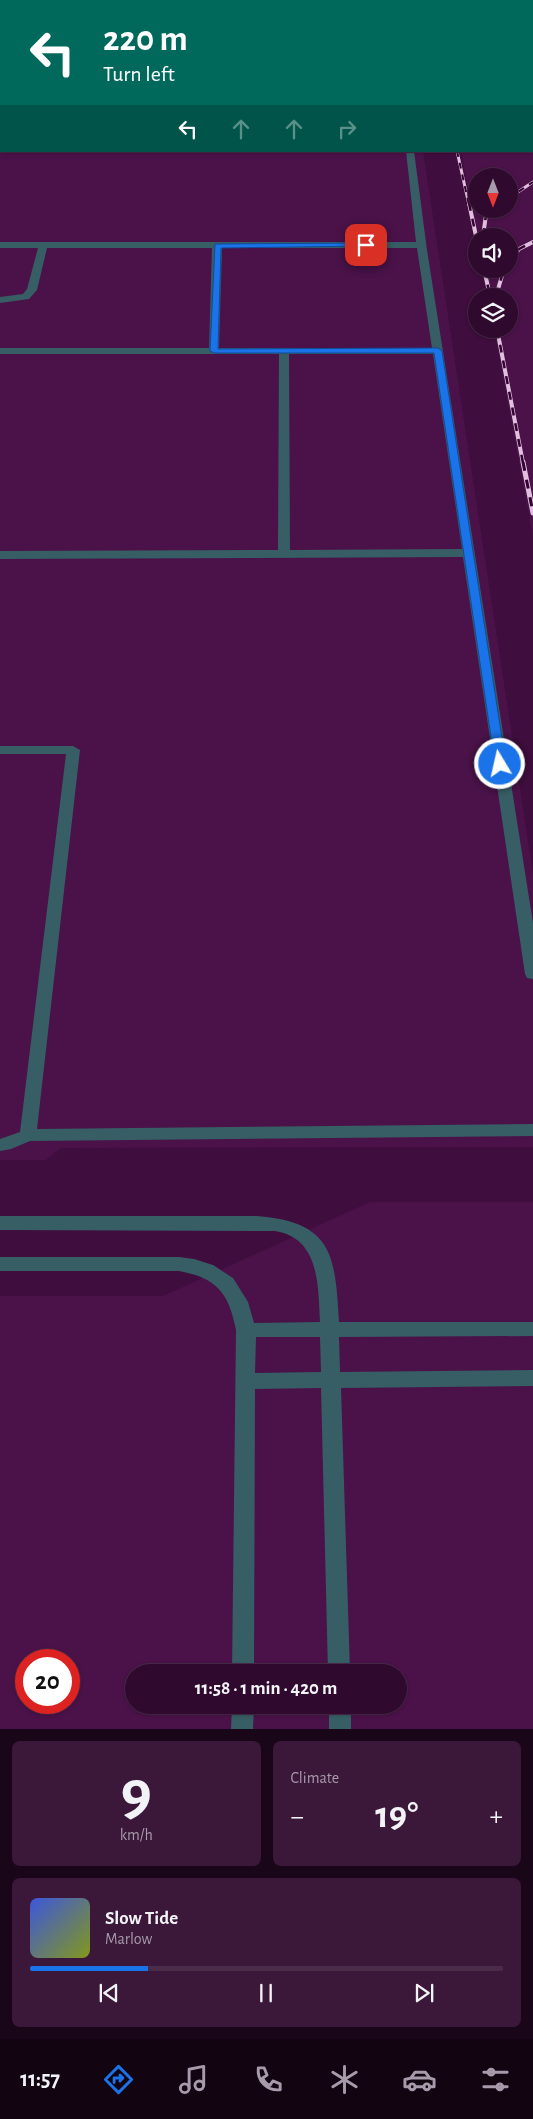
<!DOCTYPE html>
<meta charset="utf-8">
<style>
:root{--surface:#2f0a2e;--page:#3b183a;--text:#f1f3f6;--muted:#a79aaa;--line:#4a2b4a;--accent:#1a73e8}
body{margin:0;font-family:"Alegreya Sans",sans-serif;background:var(--page);color:var(--text);height:100vh;display:flex;flex-direction:column;font-size:19px;white-space:nowrap}
*{box-sizing:border-box;margin:0}
p{font-size:16px;color:var(--muted)}
.icon{flex:none;width:28px;height:28px;fill:none;stroke:currentColor;stroke-width:2;stroke-linecap:round;stroke-linejoin:round}
.map{position:relative;height:1729px;overflow:hidden}
.panel{display:flex;flex-direction:column;gap:12px;padding:12px;background:#1a0619;flex:1}
.panel>*{flex:none}
.top-card{position:absolute;left:0px;top:0px;width:534px;height:152px;box-shadow:0 1px 4px #0004,0 0 0 1px var(--line);background:#00695c;color:#fff;overflow:hidden}
.needle{width:32px;rotate:180deg}
.fabs{position:absolute;left:468px;top:168px;display:grid;gap:10px}
.fabs a{display:grid;place-items:center;width:50px;height:50px;border-radius:50%;background:var(--surface);box-shadow:0 1px 4px #0004,0 0 0 1px var(--line);font-size:25px}
.speed{position:absolute;left:15px;top:1649px;display:flex;gap:10px;font-size:25px;font-weight:700;text-align:center}
.speed>*{display:grid;place-content:center;width:65px;height:65px;border-radius:50%;background:var(--surface);box-shadow:0 1px 4px #0004,0 0 0 1px var(--line);line-height:1}
.speed .limit{border:8px solid #d22;background:#fff;color:#111}
.pin{position:absolute;display:grid;place-items:center;width:42px;height:42px;color:#fff;margin:-21px;border-radius:10px;box-shadow:0 2px 8px #0006}
.me{position:absolute;width:55px;margin:-28px;rotate:351deg;stroke-linejoin:round;filter:drop-shadow(0 0 4px #0008)}
.turn{display:flex;align-items:center;gap:18px;height:105px;padding:0 20px;font-size:22px}
.turn .icon{width:65px;height:65px;stroke-width:2.5}
.turn b{display:block;font-size:35px;line-height:42px}
.lanes{display:flex;align-items:center;height:48px;padding:0 20px;background:#0003;justify-content:center;gap:25px;direction:ltr}
.lanes .off{opacity:.35}
.big{font-size:38px;font-weight:600;line-height:1.1}
.panel .widget{flex:1;display:flex;flex-direction:column;justify-content:center;gap:8px;min-width:0;padding:0 18px;border-radius:8px;background:var(--page)}
.panel .dial{align-items:center;gap:0}
.dial b{font-size:65px;line-height:1}
.song{display:flex;align-items:center;gap:15px}
.cover{width:60px;height:60px;border-radius:8px;background:linear-gradient(135deg,hsl(230 70% 55%),hsl(70 70% 35%))}
.played{height:5px;border-radius:2px;background:linear-gradient(90deg,var(--accent) 25%,var(--line) 25%)}
.keys{display:flex;justify-content:space-around;direction:ltr}
.heat{display:flex;justify-content:space-between;align-items:center;font-size:28px;direction:ltr}
.panel .tiles{flex:1;display:grid;gap:12px;grid-template-columns:1fr 1fr}
.widget:last-child{grid-column:span 2}
.trip{position:absolute;left:125px;top:1664px;width:282px;height:50px;border-radius:25px;background:var(--surface);box-shadow:0 1px 4px #0004,0 0 0 1px var(--line);font-weight:600;line-height:50px;text-align:center}
.tab-bar{display:flex;height:80px;justify-content:space-around;align-items:center;background:#130412;color:var(--muted)}
.tab-bar .icon{width:35px;height:35px}
.tab-bar .active{color:var(--accent)}
.tab-bar b{font-size:22px;color:var(--text)}
.map>svg:first-child{display:block}
.built{fill:#4a1249;fill-rule:evenodd}
.lines{fill:none;stroke-linecap:round;stroke-linejoin:round}
.minor{fill:#375e65;fill-rule:evenodd}
.rail-far2-casing{stroke:#e1c0df;stroke-width:3}
.rail-far1-casing{stroke:#e1c0df;stroke-width:4}
.rail-casing{stroke:#e1c0df;stroke-width:5}
.rail-far2{stroke:#340233;stroke-width:2;stroke-dasharray:6;stroke-linecap:butt}
.rail-far1{stroke:#340233;stroke-width:2.5;stroke-dasharray:8;stroke-linecap:butt}
.rail{stroke:#340233;stroke-width:3;stroke-dasharray:9;stroke-linecap:butt}
.route{fill:#1a73e8;stroke:#114b97}
</style>
<div class="map">
<svg width="533" height="1729" viewBox="0 0 533 1729">
<rect width="100%" height="100%" fill="#3f0d3e"/>
<path class="built" d="M0 0H397L1 1V151H423L533 874V1147L61 1148 46 1160H0Z
M433 0H533V537L494 329H509V296H488L483 269H509V236H477L461 151H532V1ZM476 176H509V209H476Z
M370 1202H533V1729H0V1296H163ZM26 1660H69V1702H26ZM134 1672H399V1705H134Z"/>
<g class="lines">
<path class="minor" d="M388 0H396L397 1H389Z
M0 23H1V27H0Z
M0 119H1V123H0Z
M406 151H414L427 250 533 923V979L527 978 525 974 463 557 0 559V551L278 550 279 354H0V348H209L212 248H47L37 290 29 299 0 303V297L23 294 27 289 38 248H0V242H416ZM222 248H417L432 348H219ZM289 354H433L462 549 290 550Z
M0 746H73L80 750 37 1129 533 1124V1136L30 1141 11 1149 0 1151V1139L20 1132 66 754H0Z
M0 1216H257C333 1222 335 1255 339 1322H533V1336L339 1337 340 1372 533 1370V1386L341 1388 350 1672H328L321 1388 255 1389 254 1672H232L236 1330C229 1293 217 1278 179 1271H0V1257H179L194 1259 213 1265 233 1278 248 1302 254 1323 320 1322C318 1286 320 1238 275 1231L0 1230ZM256 1337H320L321 1372 255 1373Z
M232 1705H254L253 1729H231Z
M329 1705H351V1729H329Z"/>
<defs>
<path id="rail-far2" d="M503 1 506 0
M457 151 469 205
M509 198 533 182"/>
<path id="rail-far1" d="M469 203 476 236
M483 236 486 215 494 209
M509 263 519 249 533 242
M484 269 490 296
M496 296 504 269
M497 329 523 463"/>
<path id="rail" d="M523 462 533 513"/>
</defs>
<use href="#rail-far2" class="rail-far2-casing"/>
<use href="#rail-far1" class="rail-far1-casing"/>
<use href="#rail" class="rail-casing"/>
<use href="#rail-far2" class="rail-far2"/>
<use href="#rail-far1" class="rail-far1"/>
<use href="#rail" class="rail"/>
</g>
<path class="route" d="M366 243 368 244V246L221 248 218 349 438 348 442 351 506 764 504 766 500 767 495 764 434 353H214L210 351 215 244Z"/>
</svg>
<div class="fabs">
<a><svg class="needle" viewBox="-14 -14 28 28"><path d="M0-13l5 13h-10z" fill="#e53935"/><path d="M0 13l5-13h-10z" fill="#a79aaa"/></svg></a>
<a><svg class="icon" aria-label="sound" viewBox="0 0 24 24"><path d="M4 9h4l5-4v14l-5-4H4zM17 9q2 3 0 6"/></svg></a>
<a><svg class="icon" aria-label="layers" viewBox="0 0 24 24"><path d="M12 4l9 5-9 5-9-5zM3 14l9 5 9-5"/></svg></a>
</div>
<div class="speed"><div class="limit">20</div></div>
<div class="pin" style="left:366px;top:245px;background:#d93025"><svg class="icon" aria-label="arrive" viewBox="0 0 24 24"><path d="M6 21V4h12l-3 4 3 4H6"/></svg></div>
<svg class="me" style="left:500px;top:764px" viewBox="-20 -20 40 40"><circle r="17" fill="#1a73e8" stroke="#fff" stroke-width="3"/><path d="M0-11L8 9 0 5-8 9z" fill="#fff"/></svg>
<div class="trip">11:58 · 1 min · 420 m</div>
<div class="top-card">
<div class="turn"><svg class="icon" aria-label="left" viewBox="0 0 24 24"><path d="M17 20v-9H6M10 6l-5 5 5 5"/></svg><div><b>220 m</b>Turn left</div></div>
<div class="lanes"><svg class="icon" aria-label="left" viewBox="0 0 24 24"><path d="M17 20v-9H6M10 6l-5 5 5 5"/></svg><svg class="icon off" aria-label="ahead" viewBox="0 0 24 24"><path d="M12 20V5M6 11l6-6 6 6"/></svg><svg class="icon off" aria-label="ahead" viewBox="0 0 24 24"><path d="M12 20V5M6 11l6-6 6 6"/></svg><svg class="icon off" aria-label="right" viewBox="0 0 24 24"><path d="M7 20v-9h11M14 6l5 5-5 5"/></svg></div>
</div>
</div>
<section class="panel">
<div class="tiles">
<div class="widget dial"><b>9</b><p>km/h</p></div>
<div class="widget"><p>Climate</p>
<div class="heat"><a>−</a><b class="big">19°</b><a>+</a></div>
</div>
<div class="widget">
<div class="song"><i class="cover"></i><div><b>Slow Tide</b><p>Marlow</p></div></div>
<div class="played"></div>
<div class="keys"><svg class="icon" aria-label="previous" viewBox="0 0 24 24"><path d="M18 5L8 12l10 7zM5 5v14"/></svg><svg class="icon" aria-label="pause" viewBox="0 0 24 24"><path d="M8 5v14M16 5v14"/></svg><svg class="icon" aria-label="next" viewBox="0 0 24 24"><path d="M6 5l10 7-10 7zM19 5v14"/></svg></div>
</div>
</div>
</section>
<nav class="tab-bar">
<b>11:57</b>
<svg class="icon active" aria-label="directions" viewBox="0 0 24 24"><path d="M12 3l9 9-9 9-9-9zM9 14v-3h6M13 9l2 2-2 2"/></svg>
<svg class="icon" aria-label="music" viewBox="0 0 24 24"><path d="M9 18V5l10-2v13"/><circle cx="6" cy="18" r="3"/><circle cx="16" cy="16" r="3"/></svg>
<svg class="icon" aria-label="phone" viewBox="0 0 24 24"><path d="M5 4h4l2 5-3 2q2 4 5 5l2-3 5 2v4C11 20 4 13 5 4z"/></svg>
<svg class="icon" aria-label="climate" viewBox="0 0 24 24"><path d="M12 3v18M4 7l16 10M4 17L20 7"/></svg>
<svg class="icon" aria-label="car" viewBox="0 0 24 24"><path d="M5 17H2v-5l4-1 3-4h7l3 4 3 1v5h-3M9 17h6M6 11h13"/><circle cx="7" cy="17" r="2"/><circle cx="17" cy="17" r="2"/></svg>
<svg class="icon" aria-label="filters" viewBox="0 0 24 24"><path d="M4 7h16M4 17h16"/><circle cx="9" cy="7" r="2"/><circle cx="15" cy="17" r="2"/></svg>
</nav>
